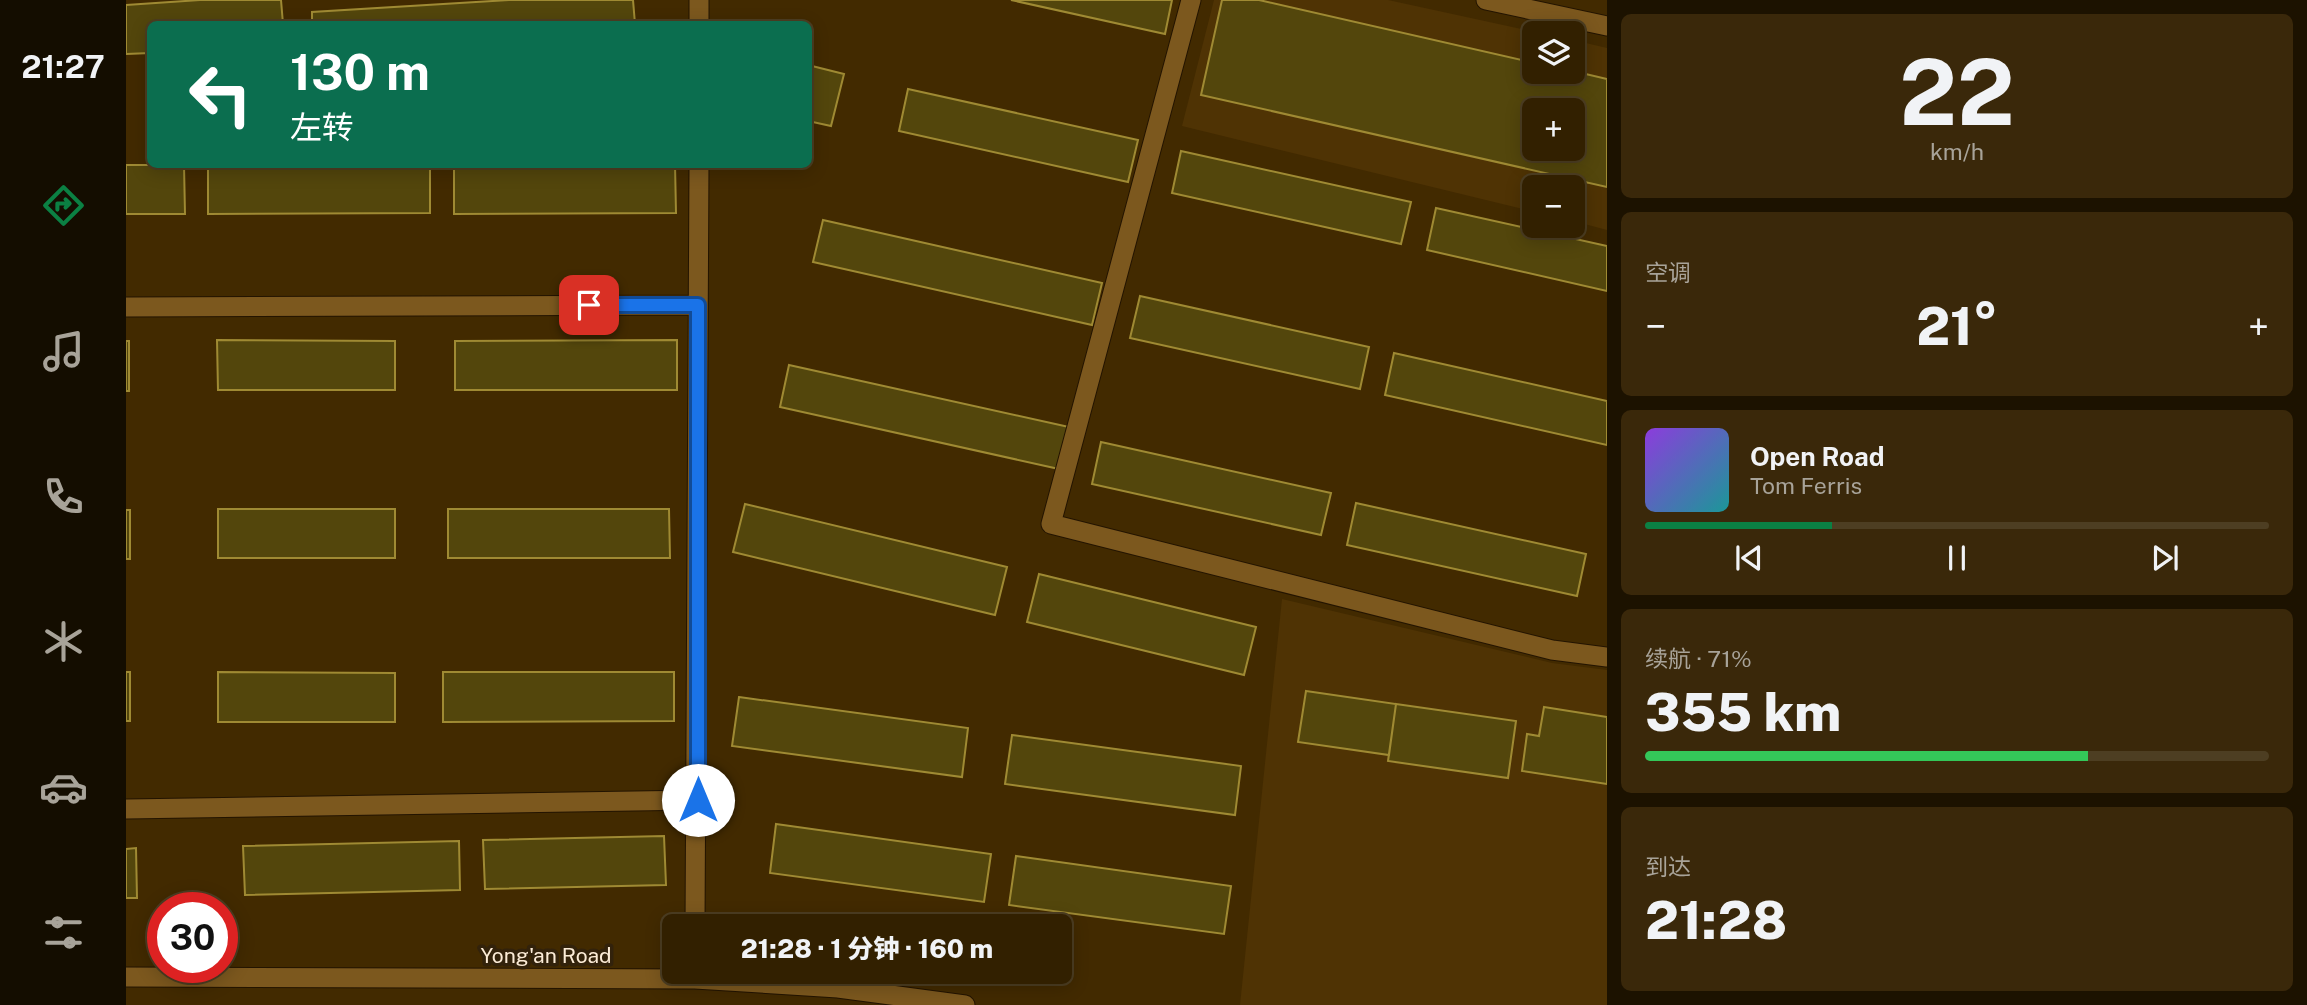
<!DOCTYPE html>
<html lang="zh">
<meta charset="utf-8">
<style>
:root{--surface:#322000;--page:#3a280a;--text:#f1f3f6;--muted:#a8a399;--line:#4d3e22;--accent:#0b8043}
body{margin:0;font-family:"Public Sans","Noto Sans SC",sans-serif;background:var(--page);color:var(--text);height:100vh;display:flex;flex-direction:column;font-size:26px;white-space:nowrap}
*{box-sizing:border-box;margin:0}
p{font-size:23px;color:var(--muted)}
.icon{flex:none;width:38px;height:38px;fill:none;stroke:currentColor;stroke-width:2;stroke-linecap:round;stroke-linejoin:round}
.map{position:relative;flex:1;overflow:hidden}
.details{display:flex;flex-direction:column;gap:14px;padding:14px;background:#1c1200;width:700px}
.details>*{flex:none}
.banner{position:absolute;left:21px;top:21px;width:665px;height:147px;border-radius:10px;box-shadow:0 4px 18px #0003,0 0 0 2px var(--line);background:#0b6e4f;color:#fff;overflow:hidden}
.buttons{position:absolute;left:1396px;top:21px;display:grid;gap:14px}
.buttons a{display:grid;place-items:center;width:63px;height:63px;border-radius:10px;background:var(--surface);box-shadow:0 4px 18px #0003,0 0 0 2px var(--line);font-size:35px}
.speed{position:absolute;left:21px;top:892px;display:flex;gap:14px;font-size:35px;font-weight:700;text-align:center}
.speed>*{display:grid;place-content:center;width:91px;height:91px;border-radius:50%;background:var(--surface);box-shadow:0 4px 18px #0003,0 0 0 2px var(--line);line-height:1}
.speed .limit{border:10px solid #d22;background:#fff;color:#111}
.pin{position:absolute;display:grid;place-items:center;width:60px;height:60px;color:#fff;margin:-30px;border-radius:14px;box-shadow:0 4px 10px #0006}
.me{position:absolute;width:77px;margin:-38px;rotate:0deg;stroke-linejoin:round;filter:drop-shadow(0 0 5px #0008)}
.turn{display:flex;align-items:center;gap:24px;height:147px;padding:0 28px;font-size:32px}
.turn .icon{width:91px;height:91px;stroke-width:2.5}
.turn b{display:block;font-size:49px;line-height:60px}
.big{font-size:52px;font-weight:800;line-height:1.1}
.details .tile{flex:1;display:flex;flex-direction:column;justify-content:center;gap:10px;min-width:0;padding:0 24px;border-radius:10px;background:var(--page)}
.details .dial{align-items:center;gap:0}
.dial b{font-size:91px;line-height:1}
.song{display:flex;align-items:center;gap:21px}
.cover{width:84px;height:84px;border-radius:10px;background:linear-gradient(135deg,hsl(270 70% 55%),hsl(180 70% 35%))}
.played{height:7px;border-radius:4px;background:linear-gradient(90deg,var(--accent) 30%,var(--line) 30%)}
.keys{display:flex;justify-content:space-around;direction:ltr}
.heat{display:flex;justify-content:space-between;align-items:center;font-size:38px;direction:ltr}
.charge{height:10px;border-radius:5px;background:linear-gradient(90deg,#34c759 71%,var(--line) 0)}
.trip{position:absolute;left:536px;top:914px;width:410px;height:70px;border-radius:10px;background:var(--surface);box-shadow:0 4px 18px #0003,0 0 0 2px var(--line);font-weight:800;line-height:70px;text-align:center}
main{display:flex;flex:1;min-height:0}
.tabs{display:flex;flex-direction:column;width:126px;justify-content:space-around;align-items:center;background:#140d00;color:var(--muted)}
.tabs .icon{width:49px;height:49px}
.tabs .current{color:var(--accent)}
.tabs b{font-size:32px;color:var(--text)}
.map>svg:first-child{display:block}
.built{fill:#4f3304;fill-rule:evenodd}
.building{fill:#53460c;stroke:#9f8a33;stroke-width:2;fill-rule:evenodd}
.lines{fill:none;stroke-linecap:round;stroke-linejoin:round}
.minor-casing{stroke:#231400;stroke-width:21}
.tertiary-casing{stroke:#231400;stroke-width:21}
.secondary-casing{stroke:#231400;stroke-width:21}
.minor{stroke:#7c581e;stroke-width:19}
.tertiary{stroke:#7c581e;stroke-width:19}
.secondary{stroke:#7c581e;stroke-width:19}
.route-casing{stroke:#114b97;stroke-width:18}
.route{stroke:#1a73e8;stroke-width:12}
.labels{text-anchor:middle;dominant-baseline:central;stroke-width:7;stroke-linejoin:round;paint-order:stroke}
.street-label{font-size:21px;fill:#fcecd7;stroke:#32220b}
</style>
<main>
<nav class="tabs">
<b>21:27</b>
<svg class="icon current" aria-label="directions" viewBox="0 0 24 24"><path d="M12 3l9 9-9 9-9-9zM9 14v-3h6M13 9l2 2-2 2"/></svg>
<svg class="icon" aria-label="music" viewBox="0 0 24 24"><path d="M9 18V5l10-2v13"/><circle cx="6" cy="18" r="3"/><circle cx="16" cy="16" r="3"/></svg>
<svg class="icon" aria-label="phone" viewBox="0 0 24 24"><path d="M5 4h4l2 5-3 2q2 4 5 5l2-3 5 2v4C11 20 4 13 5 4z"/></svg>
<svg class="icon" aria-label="climate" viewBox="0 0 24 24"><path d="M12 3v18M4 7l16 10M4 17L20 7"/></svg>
<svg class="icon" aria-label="car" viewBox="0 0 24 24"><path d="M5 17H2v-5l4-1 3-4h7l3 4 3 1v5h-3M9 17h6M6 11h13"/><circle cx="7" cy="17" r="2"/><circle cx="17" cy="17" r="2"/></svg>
<svg class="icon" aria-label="filters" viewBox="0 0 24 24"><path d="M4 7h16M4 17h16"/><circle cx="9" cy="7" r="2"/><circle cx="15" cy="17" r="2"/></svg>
</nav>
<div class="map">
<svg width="1481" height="1005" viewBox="0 0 1481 1005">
<rect width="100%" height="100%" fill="#422a00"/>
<path class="built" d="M1088 0H1262L1414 33H1409V72H1447V40L1481 48V230L1447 221V187H1409V212L1056 126ZM1409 110H1447V149H1409Z
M1156 599 1426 663 1481 670V1005H1114Z"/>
<path class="building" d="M74 0H155L157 24H24V53L0 54V5Z
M383 0H507L509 24H186V12Z
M885 0H1046L1039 34Z
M1096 0H1133L1409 63V72L1447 71 1481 79V187L1075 95ZM1409 110H1447V149H1409Z
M682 65 718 74 705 126 682 121Z
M782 89 1012 140 1002 182 773 131Z
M1055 151 1285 202 1275 244 1046 193Z
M82 164H304V213L82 214Z
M328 164H549L550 213 328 214Z
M0 165H58L59 214H0Z
M1310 208 1481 246V291L1301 250Z
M697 220 976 283 966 325 687 262Z
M1014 296 1243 347 1234 389 1004 338Z
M91 340 269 341V390H92Z
M551 340V390H329V341Z
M0 341H3V391H0Z
M1268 353 1481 401V445L1259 395Z
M663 365 943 427 933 469 654 407Z
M975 442 1205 493 1195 535 966 484Z
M1230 503 1460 554 1451 596 1221 545Z
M619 504 881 567 869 615 607 552Z
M92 509H269V558H92Z
M322 509H543L544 558H322Z
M0 510H4V559H0Z
M913 574 1130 627 1118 675 901 622Z
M0 672H4V721H0Z
M92 672 269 673V722H92Z
M317 672H548V721L317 722Z
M1180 691 1270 704 1263 755 1172 742Z
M613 697 842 728 836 777 606 746Z
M1270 704 1390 721 1382 778 1262 761Z
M1418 707 1481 717V784L1396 771 1401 734 1413 736Z
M886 735 1115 766 1109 815 879 784Z
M650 824 865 854 858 902 644 873Z
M538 836 540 885 359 889 357 840Z
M333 841 334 890 119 895 117 846Z
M10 848 11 898H0V849Z
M890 856 1105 886 1098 934 883 905Z"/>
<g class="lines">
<defs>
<path id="minor" d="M1065 0 925 524 1426 650 1481 657
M573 24V0
M0 307 572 305
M0 809 572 800
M569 926 573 164"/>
<path id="tertiary" d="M1360 0 1481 26"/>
<path id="secondary" d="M0 977 569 979 712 988 839 1005"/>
</defs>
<use href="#minor" class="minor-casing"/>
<use href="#tertiary" class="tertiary-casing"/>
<use href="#secondary" class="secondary-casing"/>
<use href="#minor" class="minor"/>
<use href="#tertiary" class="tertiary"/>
<use href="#secondary" class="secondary"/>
</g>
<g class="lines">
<defs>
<path id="route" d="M463 305H572V800"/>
</defs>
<use href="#route" class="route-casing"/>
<use href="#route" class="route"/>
</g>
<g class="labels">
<g class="street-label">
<text x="420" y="955">Yong'an Road</text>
</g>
</g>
</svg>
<div class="buttons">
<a><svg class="icon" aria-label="layers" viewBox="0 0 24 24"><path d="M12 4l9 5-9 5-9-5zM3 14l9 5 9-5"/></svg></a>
<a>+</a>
<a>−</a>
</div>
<div class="speed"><div class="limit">30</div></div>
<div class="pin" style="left:463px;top:305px;background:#d93025"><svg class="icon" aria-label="arrive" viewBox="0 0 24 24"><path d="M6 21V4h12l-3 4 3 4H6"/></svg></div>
<svg class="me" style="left:572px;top:800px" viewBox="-20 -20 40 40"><circle r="19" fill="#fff"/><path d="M0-13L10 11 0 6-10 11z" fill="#1a73e8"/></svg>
<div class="trip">21:28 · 1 分钟 · 160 m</div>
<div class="banner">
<div class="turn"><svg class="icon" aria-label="left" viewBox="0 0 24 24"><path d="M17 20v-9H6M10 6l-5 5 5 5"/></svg><div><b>130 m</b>左转</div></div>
</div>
</div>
<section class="details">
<div class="tile dial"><b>22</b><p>km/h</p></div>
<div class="tile"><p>空调</p>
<div class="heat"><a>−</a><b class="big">21°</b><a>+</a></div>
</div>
<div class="tile">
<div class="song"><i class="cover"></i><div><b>Open Road</b><p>Tom Ferris</p></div></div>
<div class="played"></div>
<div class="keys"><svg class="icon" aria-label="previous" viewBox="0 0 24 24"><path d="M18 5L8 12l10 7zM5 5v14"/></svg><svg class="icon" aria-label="pause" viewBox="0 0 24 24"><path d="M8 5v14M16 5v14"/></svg><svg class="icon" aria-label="next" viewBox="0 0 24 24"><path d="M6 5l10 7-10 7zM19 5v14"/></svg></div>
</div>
<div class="tile"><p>续航 · 71%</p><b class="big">355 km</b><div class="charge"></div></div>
<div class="tile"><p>到达</p><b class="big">21:28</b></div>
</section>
</main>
